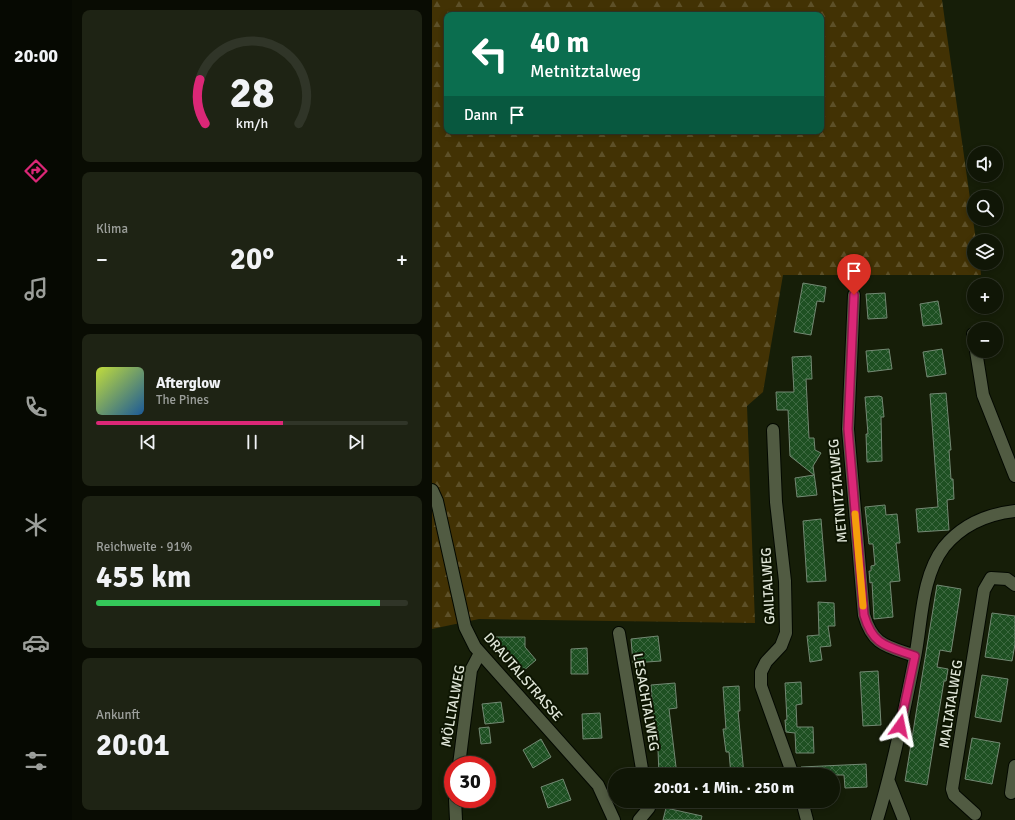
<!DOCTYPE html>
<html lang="de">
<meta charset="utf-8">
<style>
:root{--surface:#101606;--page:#1e2314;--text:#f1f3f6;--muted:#9c9f9b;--line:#303528;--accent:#db2777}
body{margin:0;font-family:Signika,sans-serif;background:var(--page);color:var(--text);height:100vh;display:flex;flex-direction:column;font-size:15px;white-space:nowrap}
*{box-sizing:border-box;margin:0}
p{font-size:13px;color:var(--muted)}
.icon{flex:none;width:22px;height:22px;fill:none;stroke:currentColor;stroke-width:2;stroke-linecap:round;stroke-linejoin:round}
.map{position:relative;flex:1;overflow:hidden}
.sheet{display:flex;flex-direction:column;gap:10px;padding:10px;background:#090c03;width:360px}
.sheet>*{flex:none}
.banner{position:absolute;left:12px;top:12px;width:380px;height:122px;border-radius:8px;box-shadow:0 2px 6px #0003,0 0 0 1px var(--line);background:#0b6e4f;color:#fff;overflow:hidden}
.fabs{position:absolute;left:535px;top:146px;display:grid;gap:8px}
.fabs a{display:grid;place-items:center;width:36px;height:36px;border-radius:50%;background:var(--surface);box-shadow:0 2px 6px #0003,0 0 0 1px var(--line);font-size:20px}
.speed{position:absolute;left:12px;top:756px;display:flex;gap:8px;font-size:20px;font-weight:700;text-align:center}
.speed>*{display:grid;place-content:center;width:52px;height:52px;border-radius:50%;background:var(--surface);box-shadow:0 2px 6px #0003,0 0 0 1px var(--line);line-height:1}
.speed .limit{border:6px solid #d22;background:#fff;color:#111}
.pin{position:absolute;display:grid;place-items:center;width:34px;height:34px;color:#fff;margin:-41px -17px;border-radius:50% 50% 50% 0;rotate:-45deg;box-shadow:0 0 4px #0007}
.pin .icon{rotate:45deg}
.me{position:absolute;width:44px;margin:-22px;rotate:12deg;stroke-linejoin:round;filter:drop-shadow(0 0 3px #0008)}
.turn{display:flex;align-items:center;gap:14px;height:84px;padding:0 20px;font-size:18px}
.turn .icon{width:52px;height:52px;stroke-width:2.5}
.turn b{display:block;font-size:28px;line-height:34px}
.then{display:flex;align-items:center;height:38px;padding:0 20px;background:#0003;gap:8px;font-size:15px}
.big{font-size:30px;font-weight:700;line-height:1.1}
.sheet .card{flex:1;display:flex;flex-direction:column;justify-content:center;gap:6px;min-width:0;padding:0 14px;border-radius:8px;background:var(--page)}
.sheet .dial{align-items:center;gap:0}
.dial svg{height:104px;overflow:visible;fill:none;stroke:var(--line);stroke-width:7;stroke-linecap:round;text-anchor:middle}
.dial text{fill:var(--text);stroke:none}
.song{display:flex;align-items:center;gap:12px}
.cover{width:48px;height:48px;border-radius:6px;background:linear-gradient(135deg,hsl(70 70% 55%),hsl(210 70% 35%))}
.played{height:4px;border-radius:2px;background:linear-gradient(90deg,var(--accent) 60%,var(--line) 60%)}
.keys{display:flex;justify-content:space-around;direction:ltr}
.heat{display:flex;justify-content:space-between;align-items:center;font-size:22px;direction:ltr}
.charge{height:6px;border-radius:3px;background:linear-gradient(90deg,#34c759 91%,var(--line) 0)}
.trip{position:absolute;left:176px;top:768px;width:232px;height:40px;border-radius:20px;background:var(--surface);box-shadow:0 2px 6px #0003,0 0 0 1px var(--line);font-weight:700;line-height:40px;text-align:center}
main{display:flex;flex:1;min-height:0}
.tab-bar{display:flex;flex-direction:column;width:72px;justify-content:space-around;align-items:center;background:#060902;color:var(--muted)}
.tab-bar .icon{width:28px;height:28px}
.tab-bar .selected{color:var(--accent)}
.tab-bar b{font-size:18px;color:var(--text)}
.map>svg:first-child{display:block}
.forest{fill:url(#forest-firs);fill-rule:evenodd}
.building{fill:url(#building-cross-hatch);stroke:#738973}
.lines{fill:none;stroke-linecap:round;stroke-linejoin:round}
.minor-casing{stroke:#030800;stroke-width:14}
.minor{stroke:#515b42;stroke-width:12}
.route-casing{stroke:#8e194d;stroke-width:10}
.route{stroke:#db2777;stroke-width:7}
.slow{stroke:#f59e0b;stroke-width:7}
.labels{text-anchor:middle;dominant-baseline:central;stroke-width:4;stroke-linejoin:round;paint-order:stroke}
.street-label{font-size:14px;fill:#e1e7d9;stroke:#0d1502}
</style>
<main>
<nav class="tab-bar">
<b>20:00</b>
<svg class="icon selected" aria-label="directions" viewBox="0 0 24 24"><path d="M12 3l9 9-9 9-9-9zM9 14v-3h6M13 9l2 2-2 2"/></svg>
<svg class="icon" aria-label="music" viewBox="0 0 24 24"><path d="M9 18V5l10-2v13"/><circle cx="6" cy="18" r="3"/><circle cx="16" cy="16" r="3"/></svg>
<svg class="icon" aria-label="phone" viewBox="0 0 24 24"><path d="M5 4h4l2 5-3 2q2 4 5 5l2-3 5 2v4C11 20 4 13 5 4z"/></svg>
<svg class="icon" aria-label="climate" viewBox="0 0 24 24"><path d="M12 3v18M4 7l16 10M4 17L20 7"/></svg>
<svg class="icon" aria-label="car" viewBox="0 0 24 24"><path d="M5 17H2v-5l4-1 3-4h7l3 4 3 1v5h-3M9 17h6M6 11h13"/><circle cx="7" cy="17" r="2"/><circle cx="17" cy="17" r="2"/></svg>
<svg class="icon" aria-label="filters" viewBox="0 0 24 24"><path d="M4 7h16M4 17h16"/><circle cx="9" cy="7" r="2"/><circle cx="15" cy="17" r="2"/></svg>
</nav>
<section class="sheet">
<div class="card dial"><svg viewBox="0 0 100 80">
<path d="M14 69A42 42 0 1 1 86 69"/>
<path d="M14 69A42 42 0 0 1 10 35" stroke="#db2777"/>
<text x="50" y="56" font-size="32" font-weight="700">28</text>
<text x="50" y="72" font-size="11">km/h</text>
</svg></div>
<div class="card"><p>Klima</p>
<div class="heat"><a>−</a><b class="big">20°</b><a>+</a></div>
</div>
<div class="card">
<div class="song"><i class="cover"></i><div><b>Afterglow</b><p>The Pines</p></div></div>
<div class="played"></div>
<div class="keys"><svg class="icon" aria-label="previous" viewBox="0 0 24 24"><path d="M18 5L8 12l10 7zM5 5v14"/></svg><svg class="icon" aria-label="pause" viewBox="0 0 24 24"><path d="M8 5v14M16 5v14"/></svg><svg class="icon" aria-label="next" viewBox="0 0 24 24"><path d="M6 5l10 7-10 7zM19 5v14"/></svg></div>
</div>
<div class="card"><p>Reichweite · 91%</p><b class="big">455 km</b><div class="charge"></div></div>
<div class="card"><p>Ankunft</p><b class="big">20:01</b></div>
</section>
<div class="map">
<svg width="583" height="820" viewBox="0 0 583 820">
<defs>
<pattern id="forest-firs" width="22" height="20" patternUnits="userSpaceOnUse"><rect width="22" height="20" fill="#423204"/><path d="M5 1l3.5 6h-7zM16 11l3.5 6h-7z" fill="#5d5028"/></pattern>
<pattern id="building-cross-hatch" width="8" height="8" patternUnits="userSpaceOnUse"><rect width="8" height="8" fill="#1e5022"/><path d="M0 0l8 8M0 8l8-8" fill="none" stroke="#3e6942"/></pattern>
</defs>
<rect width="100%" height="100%" fill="#161e08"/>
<path class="forest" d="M0 0H510L544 241H542V263H548L549 275H351L331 392 315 406 323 623 47 619 0 629ZM15 15H389V131H15Z"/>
<path class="building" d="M371 283 394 287 392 302 385 301 379 335 362 332Z
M453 293 455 318 436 319 434 294Z
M506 301 510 324 491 326 488 304Z
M457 349 460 369 436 372 434 351Z
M510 349 514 374 495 377 491 352Z
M379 356 380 379H374L377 438H382L383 450 389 453 381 466 385 495 365 497 363 478 382 475 358 456 356 410H345L344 392H362L360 357Z
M514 393 519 450H517L519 479H521L522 499 515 500 517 530 486 532 484 509 506 507 498 394Z
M447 396 450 397 452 417H449L450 461 435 462 434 434H436L433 397Z
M453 505 454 515 465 514 468 543H464L468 581 458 582 461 617 442 619 440 582 438 583 437 571H439V566L443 565 441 544H437L433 507Z
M389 519 394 581 375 582 371 521Z
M505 585 529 589 519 652 508 650 505 667 516 669 514 681H512L495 785 473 781Z
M386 602 402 603 403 626H396L399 646 388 647 390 660 378 662 375 636 387 635Z
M560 613 583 616V644L580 661 553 657Z
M226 636 229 661 201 663 199 639Z
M63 637H93V647L104 660 90 672 79 658H74V651L63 650Z
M155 648 156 674H139V649Z
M446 671 449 725 431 726 428 672Z
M550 675 576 679 569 722 543 717Z
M369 682 370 704 364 705 365 727H381L382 753H364L363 733 354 732 353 720H355L353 683Z
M243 683 245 708 237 709 245 775H227L226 750H219L217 726H222L219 685Z
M307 686 308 711H306L312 775H299L297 752H294L291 729H294L291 687Z
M69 702 72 722 53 724 50 704Z
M168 713 170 738 151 739 150 714Z
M57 727 59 743 49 744 47 728Z
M540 738 568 743 560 784 533 779Z
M109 739 119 757 101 768 91 750Z
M434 764 435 787 413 788 412 775H369V767Z
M131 779 139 800 116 808 109 787Z
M234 808 270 816 269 820H231Z"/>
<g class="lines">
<defs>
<path id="minor" d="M422 295 416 429 432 615C441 646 455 646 483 656
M541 334 542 339
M544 351 551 395 583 476
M341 430 344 502 353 581 354 633 349 646 334 662 329 672V686L361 775
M0 490 5 501 33 627 43 647 166 785 182 820
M187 633 211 775
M27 765 39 670 48 653
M457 782 472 820
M579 793 583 766
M23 799 24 820
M370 801 375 820
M543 814 522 795 520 789 552 590 559 578 575 579 583 585
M207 820 217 808 216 801
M445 820C461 767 472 712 483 657 490 622 489 577 512 547 530 525 556 514 583 511"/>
</defs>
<use href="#minor" class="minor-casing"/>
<use href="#minor" class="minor"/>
</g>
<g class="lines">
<defs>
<path id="route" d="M422 295 416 429 432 615C441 646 455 646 483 656L468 726"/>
</defs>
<use href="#route" class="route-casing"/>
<use href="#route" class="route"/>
<path class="slow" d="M423 514 431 606"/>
</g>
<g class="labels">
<g class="street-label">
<text transform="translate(406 491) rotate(-95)">METNITZTALWEG</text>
<text transform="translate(336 586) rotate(-93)">GAILTALWEG</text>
<text transform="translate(91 677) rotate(49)">DRAUTALSTRASSE</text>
<text transform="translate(214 702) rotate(80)">LESACHTALWEG</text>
<text transform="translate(519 704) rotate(-81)">MALTATALWEG</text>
<text transform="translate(21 706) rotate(-80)">MÖLLTALWEG</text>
</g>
</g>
</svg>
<div class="fabs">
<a><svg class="icon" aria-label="sound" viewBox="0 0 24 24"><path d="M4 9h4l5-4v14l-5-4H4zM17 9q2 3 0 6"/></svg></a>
<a><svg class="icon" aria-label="search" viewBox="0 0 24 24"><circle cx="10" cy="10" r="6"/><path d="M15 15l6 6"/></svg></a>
<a><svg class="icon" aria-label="layers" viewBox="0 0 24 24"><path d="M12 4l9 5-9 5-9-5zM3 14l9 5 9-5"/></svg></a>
<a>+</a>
<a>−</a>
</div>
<div class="speed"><div class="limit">30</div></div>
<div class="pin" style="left:422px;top:295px;background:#d93025"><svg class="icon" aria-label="arrive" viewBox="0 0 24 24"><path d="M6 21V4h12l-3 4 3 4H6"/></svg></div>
<svg class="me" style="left:468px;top:726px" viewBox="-20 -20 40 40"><path d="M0-17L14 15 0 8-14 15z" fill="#db2777" stroke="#fff" stroke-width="4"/></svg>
<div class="trip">20:01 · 1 Min. · 250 m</div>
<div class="banner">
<div class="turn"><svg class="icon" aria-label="left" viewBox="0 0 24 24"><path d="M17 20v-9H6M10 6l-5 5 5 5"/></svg><div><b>40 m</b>Metnitztalweg</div></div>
<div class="then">Dann<svg class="icon" aria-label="arrive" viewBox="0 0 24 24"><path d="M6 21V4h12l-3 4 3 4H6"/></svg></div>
</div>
</div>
</main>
